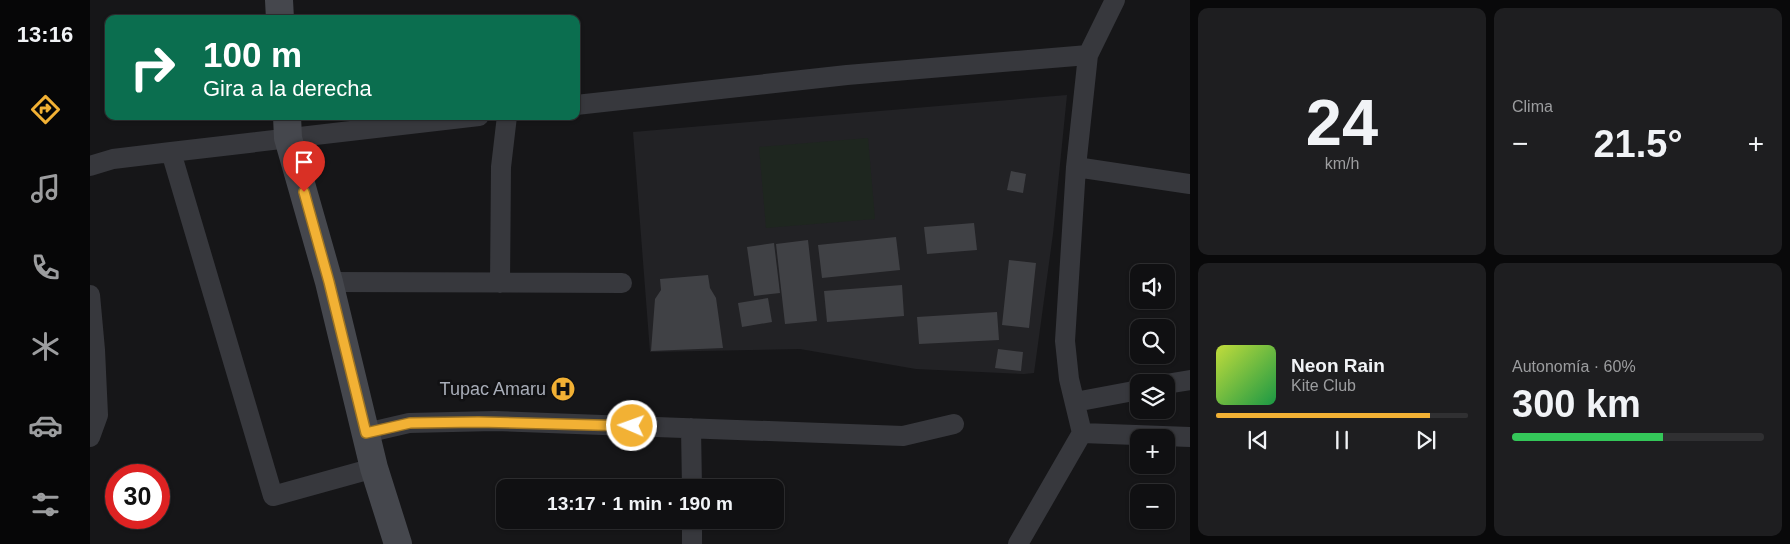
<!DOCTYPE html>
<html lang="es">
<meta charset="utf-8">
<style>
:root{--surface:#101012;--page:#1e1e20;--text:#f1f3f6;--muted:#9c9d9f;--line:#303032;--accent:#f2b134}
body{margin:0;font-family:Arial,sans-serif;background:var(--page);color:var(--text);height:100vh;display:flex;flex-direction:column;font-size:19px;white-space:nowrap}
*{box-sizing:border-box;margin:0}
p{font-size:16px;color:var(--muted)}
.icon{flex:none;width:28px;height:28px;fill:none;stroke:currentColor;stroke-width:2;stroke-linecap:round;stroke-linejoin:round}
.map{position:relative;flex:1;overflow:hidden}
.details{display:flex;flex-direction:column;gap:8px;padding:8px;background:#09090a;width:600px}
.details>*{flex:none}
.top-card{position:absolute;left:15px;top:15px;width:475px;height:105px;border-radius:10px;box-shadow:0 1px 4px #0004,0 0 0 1px var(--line);background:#0b6e4f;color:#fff;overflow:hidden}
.controls{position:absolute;left:1040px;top:264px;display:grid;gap:10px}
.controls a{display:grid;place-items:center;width:45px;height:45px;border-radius:10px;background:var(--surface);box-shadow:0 1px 4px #0004,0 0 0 1px var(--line);font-size:25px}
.speed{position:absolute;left:15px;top:464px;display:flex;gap:10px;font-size:25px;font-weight:700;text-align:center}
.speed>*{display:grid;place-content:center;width:65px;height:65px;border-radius:50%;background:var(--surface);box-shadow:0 1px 4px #0004,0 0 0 1px var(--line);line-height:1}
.speed .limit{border:8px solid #d22;background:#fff;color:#111}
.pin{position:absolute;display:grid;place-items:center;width:42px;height:42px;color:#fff;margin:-51px -21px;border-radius:50% 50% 50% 0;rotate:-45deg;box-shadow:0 0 5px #0007}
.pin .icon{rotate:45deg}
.me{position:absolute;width:55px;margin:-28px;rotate:272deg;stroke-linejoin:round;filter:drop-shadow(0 0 4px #0008)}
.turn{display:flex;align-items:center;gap:18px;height:105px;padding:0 15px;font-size:22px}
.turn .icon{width:65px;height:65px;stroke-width:2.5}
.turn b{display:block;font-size:35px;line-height:42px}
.big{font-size:38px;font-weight:800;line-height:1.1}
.details .widget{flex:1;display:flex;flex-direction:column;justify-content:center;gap:8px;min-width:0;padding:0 18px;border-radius:10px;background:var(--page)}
.details .dial{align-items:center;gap:0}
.dial b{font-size:65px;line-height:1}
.song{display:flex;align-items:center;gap:15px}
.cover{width:60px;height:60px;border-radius:8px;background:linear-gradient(135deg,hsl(70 70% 55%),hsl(140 70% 35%))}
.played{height:5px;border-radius:2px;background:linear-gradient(90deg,var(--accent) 85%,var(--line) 85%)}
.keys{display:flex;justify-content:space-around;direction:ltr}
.heat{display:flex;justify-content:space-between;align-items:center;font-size:28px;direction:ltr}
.charge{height:8px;border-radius:4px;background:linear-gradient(90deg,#34c759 60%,var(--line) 0)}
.details .tiles{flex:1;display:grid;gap:8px;grid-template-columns:repeat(2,1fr)}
.trip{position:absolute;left:406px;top:479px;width:288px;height:50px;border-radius:10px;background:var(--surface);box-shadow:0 1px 4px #0004,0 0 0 1px var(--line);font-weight:800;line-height:50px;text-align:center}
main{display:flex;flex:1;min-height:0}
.dock{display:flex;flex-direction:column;width:90px;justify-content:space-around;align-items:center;background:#060607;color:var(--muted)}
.dock .icon{width:35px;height:35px}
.dock .current{color:var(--accent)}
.dock b{font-size:22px;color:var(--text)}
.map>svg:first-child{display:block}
.built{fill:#222225}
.green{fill:#1e261f}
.building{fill:#404145}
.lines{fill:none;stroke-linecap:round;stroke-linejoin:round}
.street{stroke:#37383d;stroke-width:20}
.secondary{stroke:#45474d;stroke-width:28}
.route-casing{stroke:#9d7322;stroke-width:12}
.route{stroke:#f2b134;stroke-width:9}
.labels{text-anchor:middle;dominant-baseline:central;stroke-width:5;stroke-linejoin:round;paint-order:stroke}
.poi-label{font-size:18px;fill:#a8adb8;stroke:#111113;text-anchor:end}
</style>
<main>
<nav class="dock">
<b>13:16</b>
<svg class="icon current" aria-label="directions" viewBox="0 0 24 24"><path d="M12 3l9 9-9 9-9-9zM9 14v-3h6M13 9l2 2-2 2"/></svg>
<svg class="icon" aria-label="music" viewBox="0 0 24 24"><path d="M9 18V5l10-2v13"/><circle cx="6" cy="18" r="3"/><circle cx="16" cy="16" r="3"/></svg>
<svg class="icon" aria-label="phone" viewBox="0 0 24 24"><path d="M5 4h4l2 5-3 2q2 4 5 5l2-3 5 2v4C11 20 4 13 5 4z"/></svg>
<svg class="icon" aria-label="climate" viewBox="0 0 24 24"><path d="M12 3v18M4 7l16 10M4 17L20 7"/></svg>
<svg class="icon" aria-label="car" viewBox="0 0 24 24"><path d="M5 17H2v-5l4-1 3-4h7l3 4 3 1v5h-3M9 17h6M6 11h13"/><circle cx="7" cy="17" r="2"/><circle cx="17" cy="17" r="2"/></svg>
<svg class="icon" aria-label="filters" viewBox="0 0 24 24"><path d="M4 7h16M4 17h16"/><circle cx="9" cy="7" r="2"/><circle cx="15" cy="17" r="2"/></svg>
</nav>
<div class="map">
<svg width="1100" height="544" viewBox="0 0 1100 544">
<rect width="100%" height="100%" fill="#161618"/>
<path class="built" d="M977 95 963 234 944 373 934 374 826 369 710 349 560 352 543 132Z"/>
<path class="green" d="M778 138 785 219 676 228 669 147Z"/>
<path class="building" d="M921 171 936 174 933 193 917 190Z
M884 223 887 250 837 254 834 227Z
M806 237 810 270 732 278 728 245Z
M718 240 727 321 695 324 686 244Z
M684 243 690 293 664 296 657 247Z
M919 260 946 263 939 328 912 325Z
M618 275 620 288 626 298 633 348 561 351 565 299 571 290 570 279Z
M812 285 814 316 737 322 734 291Z
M678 298 682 322 652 327 648 303Z
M907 312 909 340 829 344 827 317Z
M908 349 933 352 931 371 905 368Z"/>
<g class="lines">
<path class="street" d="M486 105 757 75 998 55
M81 152 183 496 284 468
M0 166 23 159 81 152 389 116
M986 167 1100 184
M239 282 532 283
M410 283 411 167 417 116
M0 295 5 350 8 415 0 437
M1076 384 1100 380
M985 402 1049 390
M601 428 602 488
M276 433 319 423 405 421 813 436 864 424
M992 433 1100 437
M602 520V544
M928 544 992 433 979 379 975 341 986 167 998 55 1025 0"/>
<path class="secondary" d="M189 0 190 19
M197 116 198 138 239 282 284 468 308 544"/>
</g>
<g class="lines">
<defs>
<path id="route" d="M214 192 239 282 276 433 320 423 388 422 542 426"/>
</defs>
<use href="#route" class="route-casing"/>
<use href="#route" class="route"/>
</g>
<defs>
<symbol id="hospital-disc" viewBox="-11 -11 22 22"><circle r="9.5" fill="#f2b134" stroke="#111113"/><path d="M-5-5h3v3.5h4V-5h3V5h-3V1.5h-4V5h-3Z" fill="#111"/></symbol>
</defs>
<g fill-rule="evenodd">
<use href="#hospital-disc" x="459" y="375" width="28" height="28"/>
</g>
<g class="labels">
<g class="poi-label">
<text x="456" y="389">Tupac Amaru</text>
</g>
</g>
</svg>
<div class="controls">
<a><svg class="icon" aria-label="sound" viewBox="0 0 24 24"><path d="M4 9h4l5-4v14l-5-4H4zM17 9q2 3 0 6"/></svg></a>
<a><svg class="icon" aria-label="search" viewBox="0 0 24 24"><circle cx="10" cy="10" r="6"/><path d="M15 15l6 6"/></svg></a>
<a><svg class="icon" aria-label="layers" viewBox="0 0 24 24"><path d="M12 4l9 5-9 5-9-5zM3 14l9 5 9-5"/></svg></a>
<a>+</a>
<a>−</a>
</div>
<div class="speed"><div class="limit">30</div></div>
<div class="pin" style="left:214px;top:192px;background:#d93025"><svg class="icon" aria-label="arrive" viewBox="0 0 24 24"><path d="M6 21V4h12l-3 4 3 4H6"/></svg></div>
<svg class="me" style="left:542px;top:426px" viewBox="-20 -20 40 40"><circle r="17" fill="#f2b134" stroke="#fff" stroke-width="3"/><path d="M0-11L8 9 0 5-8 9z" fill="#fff"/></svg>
<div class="trip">13:17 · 1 min · 190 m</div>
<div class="top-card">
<div class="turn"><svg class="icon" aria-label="right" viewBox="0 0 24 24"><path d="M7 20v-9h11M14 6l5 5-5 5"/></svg><div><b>100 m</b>Gira a la derecha</div></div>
</div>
</div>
<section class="details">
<div class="tiles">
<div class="widget dial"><b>24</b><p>km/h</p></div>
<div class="widget"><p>Clima</p>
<div class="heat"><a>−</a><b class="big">21.5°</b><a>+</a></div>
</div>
<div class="widget">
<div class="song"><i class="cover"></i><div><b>Neon Rain</b><p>Kite Club</p></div></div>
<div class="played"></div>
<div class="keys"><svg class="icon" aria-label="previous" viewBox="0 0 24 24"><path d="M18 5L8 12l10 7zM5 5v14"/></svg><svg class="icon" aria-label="pause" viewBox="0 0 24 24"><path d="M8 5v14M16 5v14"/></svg><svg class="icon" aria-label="next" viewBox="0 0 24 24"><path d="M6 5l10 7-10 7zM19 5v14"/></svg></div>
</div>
<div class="widget"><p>Autonomía · 60%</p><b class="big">300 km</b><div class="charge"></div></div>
</div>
</section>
</main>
